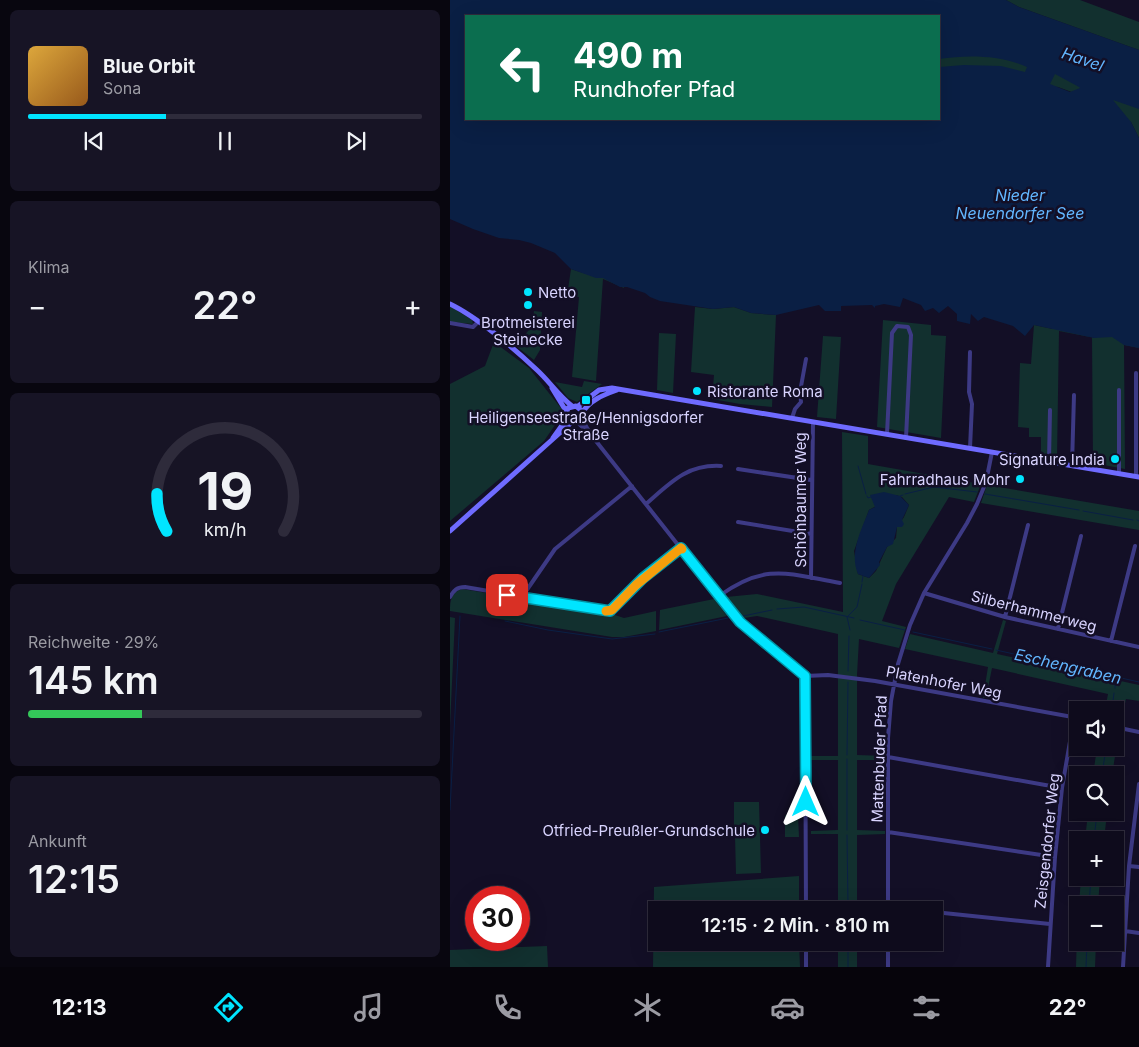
<!DOCTYPE html>
<html lang="de">
<meta charset="utf-8">
<style>
:root{--surface:#0e0b1c;--page:#171425;--text:#f1f3f6;--muted:#9b9ba3;--line:#2e2b3b;--accent:#00e5ff}
body{margin:0;font-family:Inter,sans-serif;background:var(--page);color:var(--text);height:100vh;display:flex;flex-direction:column;font-size:19px;white-space:nowrap}
*{box-sizing:border-box;margin:0}
p{font-size:16px;color:var(--muted)}
.icon{flex:none;width:28px;height:28px;fill:none;stroke:currentColor;stroke-width:2;stroke-linecap:round;stroke-linejoin:round}
.map{position:relative;flex:1;overflow:hidden}
.drawer{display:flex;flex-direction:column;gap:10px;padding:10px;background:#08060f;width:450px}
.drawer>*{flex:none}
.banner{position:absolute;left:15px;top:15px;width:475px;height:105px;border-radius:0px;box-shadow:0 5px 20px #0002,0 0 0 1px var(--line);background:#0b6e4f;color:#fff;overflow:hidden}
.controls{position:absolute;left:619px;top:701px;display:grid;gap:10px}
.controls a{display:grid;place-items:center;width:55px;height:55px;border-radius:0px;background:var(--surface);box-shadow:0 5px 20px #0002,0 0 0 1px var(--line);font-size:25px}
.speed{position:absolute;left:15px;top:886px;display:flex;gap:10px;font-size:25px;font-weight:700;text-align:center}
.speed>*{display:grid;place-content:center;width:65px;height:65px;border-radius:50%;background:var(--surface);box-shadow:0 5px 20px #0002,0 0 0 1px var(--line);line-height:1}
.speed .limit{border:8px solid #d22;background:#fff;color:#111}
.pin{position:absolute;display:grid;place-items:center;width:42px;height:42px;color:#fff;margin:-21px;border-radius:10px;box-shadow:0 2px 8px #0006}
.me{position:absolute;width:55px;margin:-28px;rotate:0deg;stroke-linejoin:round;filter:drop-shadow(0 0 4px #0008)}
.turn{display:flex;align-items:center;gap:18px;height:105px;padding:0 25px;font-size:22px}
.turn .icon{width:65px;height:65px;stroke-width:2.5}
.turn b{display:block;font-size:35px;line-height:42px}
.big{font-size:38px;font-weight:600;line-height:1.1}
.drawer .tile{flex:1;display:flex;flex-direction:column;justify-content:center;gap:8px;min-width:0;padding:0 18px;border-radius:8px;background:var(--page)}
.drawer .dial{align-items:center;gap:0}
.dial svg{height:130px;overflow:visible;fill:none;stroke:var(--line);stroke-width:7;stroke-linecap:round;text-anchor:middle}
.dial text{fill:var(--text);stroke:none}
.song{display:flex;align-items:center;gap:15px}
.cover{width:60px;height:60px;border-radius:8px;background:linear-gradient(135deg,hsl(40 70% 55%),hsl(30 70% 35%))}
.played{height:5px;border-radius:2px;background:linear-gradient(90deg,var(--accent) 35%,var(--line) 35%)}
.keys{display:flex;justify-content:space-around;direction:ltr}
.heat{display:flex;justify-content:space-between;align-items:center;font-size:28px;direction:ltr}
.charge{height:8px;border-radius:4px;background:linear-gradient(90deg,#34c759 29%,var(--line) 0)}
.trip{position:absolute;left:198px;top:901px;width:295px;height:50px;border-radius:0px;background:var(--surface);box-shadow:0 5px 20px #0002,0 0 0 1px var(--line);font-weight:600;line-height:50px;text-align:center}
.menu{display:flex;height:80px;justify-content:space-around;align-items:center;background:#06040b;color:var(--muted)}
.menu .icon{width:35px;height:35px}
.menu .on{color:var(--accent)}
.menu b{font-size:22px;color:var(--text)}
main{display:flex;flex:1;min-height:0}
.map>svg:first-child{display:block}
.green{fill:#12302f;fill-rule:evenodd}
.water{fill:#0a1f44;fill-rule:evenodd}
.lines{fill:none;stroke-linecap:round;stroke-linejoin:round}
.stream{stroke:#0a1f44;stroke-width:1}
.minor{stroke:#3d3a85;stroke-width:4}
.secondary{stroke:#6f6bff;stroke-width:5}
.route-casing{stroke:#0095a6;stroke-width:12}
.route{stroke:#00e5ff;stroke-width:9}
.slow{stroke:#f59e0b;stroke-width:9}
.poi-dot{fill:#00e5ff;stroke:#130f26;stroke-width:2}
.labels{text-anchor:middle;dominant-baseline:central;stroke-width:5;stroke-linejoin:round;paint-order:stroke}
.poi-label{font-size:15px;fill:#d9d4ff;stroke:#130f26;text-anchor:end}
.street-label{font-size:15px;fill:#d9d4ff;stroke:#130f26}
.water-label{font-size:16px;font-style:italic;fill:#62b6ff;stroke:#130f26}
</style>
<main>
<section class="drawer">
<div class="tile">
<div class="song"><i class="cover"></i><div><b>Blue Orbit</b><p>Sona</p></div></div>
<div class="played"></div>
<div class="keys"><svg class="icon" aria-label="previous" viewBox="0 0 24 24"><path d="M18 5L8 12l10 7zM5 5v14"/></svg><svg class="icon" aria-label="pause" viewBox="0 0 24 24"><path d="M8 5v14M16 5v14"/></svg><svg class="icon" aria-label="next" viewBox="0 0 24 24"><path d="M6 5l10 7-10 7zM19 5v14"/></svg></div>
</div>
<div class="tile"><p>Klima</p>
<div class="heat"><a>−</a><b class="big">22°</b><a>+</a></div>
</div>
<div class="tile dial"><svg viewBox="0 0 100 80">
<path d="M14 69A42 42 0 1 1 86 69"/>
<path d="M14 69A42 42 0 0 1 8 46" stroke="#00e5ff"/>
<text x="50" y="56" font-size="32" font-weight="700">19</text>
<text x="50" y="72" font-size="11">km/h</text>
</svg></div>
<div class="tile"><p>Reichweite · 29%</p><b class="big">145 km</b><div class="charge"></div></div>
<div class="tile"><p>Ankunft</p><b class="big">12:15</b></div>
</section>
<div class="map">
<svg width="689" height="967" viewBox="0 0 689 967">
<rect width="100%" height="100%" fill="#130f26"/>
<path class="green" d="M556 0H630L689 22V50L569 7Z
M507 55 561 57 689 105V138L681 122 638 98 608 87 567 84 489 72V57Z
M121 269 133 273 173 278 174 288 153 279 146 381 122 377 129 297 117 296Z
M0 306 22 320 23 324 0 322Z
M245 307 263 309 284 307 301 313 326 315 322 407 290 404 262 399 264 375 241 372Z
M84 311 92 312 90 350 84 360 66 346 82 326Z
M433 320 481 325V335L496 336 491 438 427 427Z
M584 325 603 329 615 328 640 337 609 331 607 458 591 455V437H579V428L568 427 570 363 581 364Z
M659 330 689 348 674 345 675 469 643 463 642 337 644 338Z
M209 333 226 334 223 393 207 390Z
M373 336 391 337 386 419 367 417Z
M44 342 79 368 114 412 94 441 0 521V384L35 366Z
M134 381 152 384 127 402 118 398 105 382 132 387Z
M392 432 418 436V464L531 484 524 502 499 497 446 584 432 621 456 627 449 648 409 639 407 675V755L435 756V760H407V830L435 831V834L407 835V905H435V908L407 910 361 908V906L388 905V834H361V831L388 830V760H360V756H388V634L307 616 294 618 276 597 307 594 393 612ZM446 495 452 497 459 505 454 517 447 527 446 538 437 547 426 571 419 578 408 574 404 551 419 510Z
M537 485 689 511V530L531 503Z
M12 589 156 612 174 618 206 611V631L174 637H162L0 611C0 601 1 592 12 589Z
M264 599 277 616 209 630 210 610Z
M0 617 5 618 0 726Z
M553 620 556 621 547 654 689 685V701L676 699 670 725 665 724V710H655L658 694 542 668 536 698H533L538 667 455 649 460 634 543 653Z
M665 730 669 731 662 775H643L647 748H665Z
M284 802H309L311 873 286 874 285 836 304 835H284Z
M638 813H657L654 840H635Z
M335 815H348L349 837H335Z
M349 876V910H206V942L349 943 350 967H203L204 887Z
M631 878H650L648 905H629Z
M627 933 628 942 646 943 645 967H626Z
M388 943H407V967H388Z
M97 946 98 967H0V950Z"/>
<path class="water" d="M0 0H556L569 7 689 50V109L663 100 681 122 689 138V348L674 345 662 337 644 338 584 325 575 336 563 326 534 317 528 321 521 314 520 324 507 321V314L498 306 489 313 483 308 475 311 471 305 453 298 450 307 434 304 425 306V308L422 305 391 306V311H375L369 305 326 315 301 313 284 307 263 309 210 301 200 297 195 293 177 287H170L153 278H146L121 269 105 253 81 243 69 240 49 238 23 229 0 219ZM16 16H489V59C518 55 550 55 577 67L575 72 551 66 514 65 489 67V119H16ZM605 74 629 87 630 88 620 92 600 84Z
M434 492 450 496 459 505 452 520 454 524 452 527H447L443 544 437 547 429 562 430 565 419 578 408 574C399 553 411 531 419 510L425 507 420 495Z
M278 943H322L325 948 306 951 285 948Z"/>
<g class="lines">
<path class="stream" d="M408 466 416 494
M455 494 484 487 527 492
M535 494 629 510
M417 496 418 498 421 497
M450 496 453 495
M633 511 683 520
M687 520 689 521
M412 582 413 576
M327 609 354 607 404 618
M293 616 322 610
M410 620 455 630
M55 621 98 630 162 639 205 634
M400 630 397 617 407 607 412 584
M209 632 278 618
M463 632 542 649
M546 650 689 682
M398 671 399 636
M663 677 665 680V688
M662 710 664 693
M397 755 398 682
M397 759V830
M652 775 656 748
M0 810 10 616
M397 835 398 905
M644 840 647 812
M639 905 641 878
M398 909V910
M398 967V942
M636 967 637 942"/>
<path class="minor" d="M0 323 23 327 28 322
M669 390V473
M131 418 142 436 281 612 290 622 355 676 356 910
M342 418 345 409 351 402 350 392 356 359
M127 422 140 434
M437 434 442 333 447 326 458 327 461 335 456 438
M520 448 522 404 519 392 520 352
M599 461 600 410
M622 465 624 395
M288 469 361 480
M686 476V373
M196 504C220 483 237 464 271 466
M288 522 361 534
M361 578 363 422
M474 593 555 617 689 647
M269 596C316 562 339 574 390 583
M0 597C4 590 7 587 15 587L160 611 193 579 231 548
M72 597 105 549 182 486
M555 617 578 525
M608 629 631 536
M661 641 685 546
M355 676 378 675 425 681 628 718
M665 727 689 732
M438 757 612 788
M438 832 605 857
M679 866 689 867
M438 907 468 910
M438 910V738L441 701 448 664 460 625 474 593 517 523 527 504 536 482 542 452
M484 912 600 924
M675 931 689 933
M356 942V967
M438 967V942
M598 967 605 857 612 788 624 718
M673 967 679 866 689 784"/>
<path class="secondary" d="M0 304C27 317 65 349 87 370 99 381 109 396 122 406
M102 388 116 411
M127 407 149 390 162 388 689 477
M132 413C140 400 153 395 167 390
M103 438 113 424 118 408 126 406 132 411 131 418 127 422H121L116 416
M0 531 122 422"/>
</g>
<g class="lines">
<defs>
<path id="route" d="M57 595 160 611 193 578 231 548 290 622 355 676 356 802"/>
</defs>
<use href="#route" class="route-casing"/>
<use href="#route" class="route"/>
<path class="slow" d="M156 611 162 610 186 585 231 548 232 549"/>
</g>
<g class="poi-dot">
<circle cx="78" cy="292" r="5"/>
<circle cx="78" cy="305" r="5"/>
<circle cx="247" cy="391" r="5"/>
<rect x="131" y="395" width="10" height="10" rx="2.5"/>
<circle cx="665" cy="459" r="5"/>
<circle cx="570" cy="479" r="5"/>
<circle cx="315" cy="830" r="5"/>
</g>
<g class="labels">
<g class="poi-label">
<text x="88" y="292" text-anchor="start">Netto</text>
<text x="78" y="322" text-anchor="middle">Brotmeisterei<tspan x="78" dy="17">Steinecke</tspan></text>
<text x="257" y="391" text-anchor="start">Ristorante Roma</text>
<text x="136" y="417" text-anchor="middle">Heiligenseestraße/Hennigsdorfer<tspan x="136" dy="17">Straße</tspan></text>
<text x="655" y="459">Signature India</text>
<text x="560" y="479">Fahrradhaus Mohr</text>
<text x="305" y="830">Otfried-Preußler-Grundschule</text>
</g>
<g class="street-label">
<text transform="translate(350 500) rotate(-90)">Schönbaumer Weg</text>
<text transform="translate(584 611) rotate(14)">Silberhammerweg</text>
<text transform="translate(494 682) rotate(11)">Platenhofer Weg</text>
<text transform="translate(429 759) rotate(-88)">Mattenbuder Pfad</text>
<text transform="translate(597 841) rotate(-84)">Zeisgendorfer Weg</text>
</g>
<g class="water-label">
<text transform="translate(633 59) rotate(19)">Havel</text>
<text x="570" y="195">Nieder<tspan x="570" dy="18">Neuendorfer See</tspan></text>
<text transform="translate(618 666) rotate(13)">Eschengraben</text>
</g>
</g>
</svg>
<div class="controls">
<a><svg class="icon" aria-label="sound" viewBox="0 0 24 24"><path d="M4 9h4l5-4v14l-5-4H4zM17 9q2 3 0 6"/></svg></a>
<a><svg class="icon" aria-label="search" viewBox="0 0 24 24"><circle cx="10" cy="10" r="6"/><path d="M15 15l6 6"/></svg></a>
<a>+</a>
<a>−</a>
</div>
<div class="speed"><div class="limit">30</div></div>
<div class="pin" style="left:57px;top:595px;background:#d93025"><svg class="icon" aria-label="arrive" viewBox="0 0 24 24"><path d="M6 21V4h12l-3 4 3 4H6"/></svg></div>
<svg class="me" style="left:356px;top:802px" viewBox="-20 -20 40 40"><path d="M0-17L14 15 0 8-14 15z" fill="#00e5ff" stroke="#fff" stroke-width="4"/></svg>
<div class="trip">12:15 · 2 Min. · 810 m</div>
<div class="banner">
<div class="turn"><svg class="icon" aria-label="left" viewBox="0 0 24 24"><path d="M17 20v-9H6M10 6l-5 5 5 5"/></svg><div><b>490 m</b>Rundhofer Pfad</div></div>
</div>
</div>
</main>
<nav class="menu">
<b>12:13</b>
<svg class="icon on" aria-label="directions" viewBox="0 0 24 24"><path d="M12 3l9 9-9 9-9-9zM9 14v-3h6M13 9l2 2-2 2"/></svg>
<svg class="icon" aria-label="music" viewBox="0 0 24 24"><path d="M9 18V5l10-2v13"/><circle cx="6" cy="18" r="3"/><circle cx="16" cy="16" r="3"/></svg>
<svg class="icon" aria-label="phone" viewBox="0 0 24 24"><path d="M5 4h4l2 5-3 2q2 4 5 5l2-3 5 2v4C11 20 4 13 5 4z"/></svg>
<svg class="icon" aria-label="climate" viewBox="0 0 24 24"><path d="M12 3v18M4 7l16 10M4 17L20 7"/></svg>
<svg class="icon" aria-label="car" viewBox="0 0 24 24"><path d="M5 17H2v-5l4-1 3-4h7l3 4 3 1v5h-3M9 17h6M6 11h13"/><circle cx="7" cy="17" r="2"/><circle cx="17" cy="17" r="2"/></svg>
<svg class="icon" aria-label="filters" viewBox="0 0 24 24"><path d="M4 7h16M4 17h16"/><circle cx="9" cy="7" r="2"/><circle cx="15" cy="17" r="2"/></svg>
<b>22°</b>
</nav>
